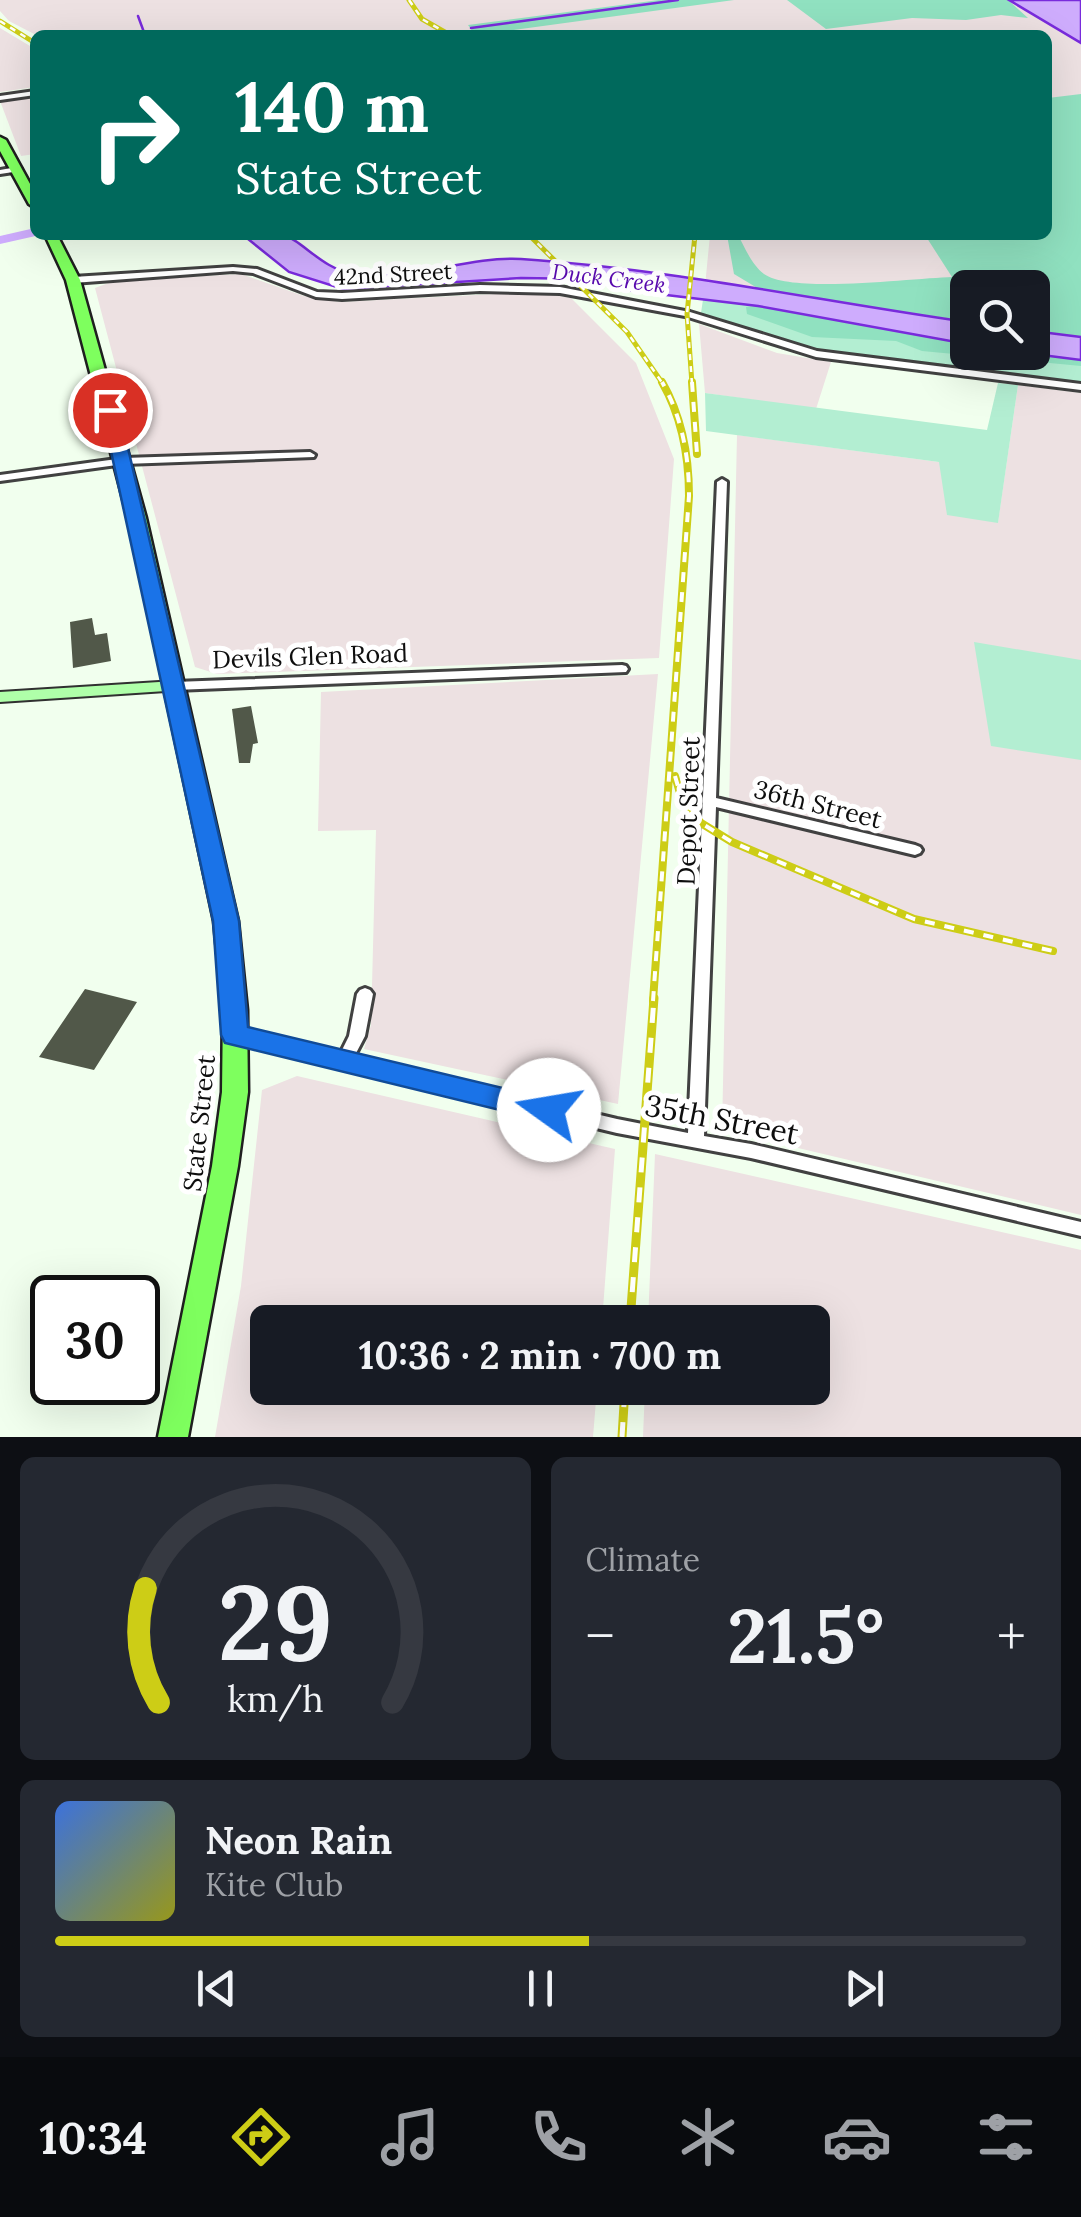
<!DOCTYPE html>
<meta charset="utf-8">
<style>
:root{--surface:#171b24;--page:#242831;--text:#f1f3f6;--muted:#9ea1a6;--line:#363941;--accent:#cdcd16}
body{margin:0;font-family:Lora,serif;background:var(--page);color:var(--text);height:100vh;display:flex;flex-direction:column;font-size:38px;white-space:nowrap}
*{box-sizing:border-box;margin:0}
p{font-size:32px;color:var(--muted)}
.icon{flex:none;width:55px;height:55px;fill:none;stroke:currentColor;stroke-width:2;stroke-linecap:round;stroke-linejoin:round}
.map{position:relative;height:1437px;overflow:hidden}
.panel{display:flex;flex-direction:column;gap:20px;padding:20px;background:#0d0f14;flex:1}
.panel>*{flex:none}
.guide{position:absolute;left:30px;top:30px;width:1022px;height:210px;border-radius:15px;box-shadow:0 10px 40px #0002;background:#00695c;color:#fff;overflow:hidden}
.fabs{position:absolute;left:950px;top:270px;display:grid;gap:20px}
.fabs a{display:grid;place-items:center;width:100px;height:100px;border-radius:15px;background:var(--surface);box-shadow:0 10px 40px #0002;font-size:50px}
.speed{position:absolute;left:30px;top:1275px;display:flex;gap:20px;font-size:50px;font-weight:700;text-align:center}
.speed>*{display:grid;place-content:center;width:130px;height:130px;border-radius:50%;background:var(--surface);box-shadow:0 10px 40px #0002;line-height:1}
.speed .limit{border:5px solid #111;border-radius:15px;background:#fff;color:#111}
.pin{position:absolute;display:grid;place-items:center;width:85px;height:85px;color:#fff;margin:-42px;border:5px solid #fff;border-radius:50%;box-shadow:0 2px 10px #0007}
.me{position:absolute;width:110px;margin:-55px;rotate:283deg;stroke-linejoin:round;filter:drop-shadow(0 0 8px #0008)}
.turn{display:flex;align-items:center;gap:35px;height:210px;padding:0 40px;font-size:45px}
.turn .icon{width:130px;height:130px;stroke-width:2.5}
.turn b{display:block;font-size:70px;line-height:85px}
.big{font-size:75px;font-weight:700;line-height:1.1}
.panel .card{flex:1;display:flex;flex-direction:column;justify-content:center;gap:15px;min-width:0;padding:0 35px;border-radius:15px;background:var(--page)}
.panel .dial{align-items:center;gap:0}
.dial svg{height:260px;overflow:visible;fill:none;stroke:var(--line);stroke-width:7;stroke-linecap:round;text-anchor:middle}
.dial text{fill:var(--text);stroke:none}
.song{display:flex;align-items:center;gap:30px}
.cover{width:120px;height:120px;border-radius:15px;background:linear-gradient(135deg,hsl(220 70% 55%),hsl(60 70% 35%))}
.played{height:10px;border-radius:5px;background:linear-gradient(90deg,var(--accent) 55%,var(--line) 55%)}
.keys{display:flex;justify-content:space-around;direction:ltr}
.heat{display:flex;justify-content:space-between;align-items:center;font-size:55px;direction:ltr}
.panel .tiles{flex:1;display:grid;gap:20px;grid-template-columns:1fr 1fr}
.card:last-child{grid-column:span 2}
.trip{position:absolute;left:250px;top:1305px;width:580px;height:100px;border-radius:15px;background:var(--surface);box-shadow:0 10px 40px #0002;font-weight:700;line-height:100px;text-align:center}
.tabs{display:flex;height:160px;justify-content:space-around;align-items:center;background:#090b0e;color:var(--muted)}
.tabs .icon{width:70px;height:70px}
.tabs .selected{color:var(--accent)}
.tabs b{font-size:45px;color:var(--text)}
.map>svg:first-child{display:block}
.industrial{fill:#ede1e2}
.green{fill:#b3eed2}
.forest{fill:#90e1c0}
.water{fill:#ceacfd;stroke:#792bdc;stroke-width:2.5}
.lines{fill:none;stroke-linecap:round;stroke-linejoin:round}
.stream{stroke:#792bdc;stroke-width:2.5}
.river{fill:#ceacfd;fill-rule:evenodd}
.building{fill:#515849}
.minor-casing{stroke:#414141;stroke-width:6}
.secondary-casing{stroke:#303030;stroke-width:4}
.primary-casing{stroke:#1f1f1f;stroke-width:5}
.minor{fill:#fff;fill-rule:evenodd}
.secondary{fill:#afffa9;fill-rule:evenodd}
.primary{fill:#7eff5e;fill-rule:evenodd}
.rail-far2-casing{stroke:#cdcd16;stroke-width:5}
.rail-far1-casing{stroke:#cdcd16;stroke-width:8}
.rail-casing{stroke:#cdcd16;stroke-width:9}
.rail-far2{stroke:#fff;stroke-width:2.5;stroke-dasharray:6;stroke-linecap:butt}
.rail-far1{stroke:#fff;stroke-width:4;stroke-dasharray:10;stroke-linecap:butt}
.rail{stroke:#fff;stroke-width:5;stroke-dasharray:15;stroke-linecap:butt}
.route{fill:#1a73e8;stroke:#114b97;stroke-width:2.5}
.labels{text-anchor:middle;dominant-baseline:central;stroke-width:10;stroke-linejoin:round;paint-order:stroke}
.far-street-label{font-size:22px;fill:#0e0e0e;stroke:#fff}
.far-water-label{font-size:22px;font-style:italic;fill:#5809ae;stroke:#fff}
.street-label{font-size:25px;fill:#0e0e0e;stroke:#fff}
.near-street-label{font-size:30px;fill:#0e0e0e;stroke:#fff}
</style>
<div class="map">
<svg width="1081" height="1437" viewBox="0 0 1081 1437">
<rect width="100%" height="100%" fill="#f1ffee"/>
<path class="industrial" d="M0 0H1009L1081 43V337L1033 331 1032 288H968L967 322 705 286 710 235H1048V35H465L461 32 437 35H36L9 21 0 11Z
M0 28 35 49V87L0 92Z
M35 96V154L21 156 0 101Z
M241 274 304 296 340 302 536 292 571 298 636 363 674 459 659 658 217 674 195 667 95 288 114 281Z
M699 324 777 353 831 362 816 409 705 393Z
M1018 385 1081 393V1215L722 1130 737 435 939 462 998 522Z
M658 674 618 1104 364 1049 371 1025 376 830 318 831 321 692Z
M297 1076 615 1149 602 1322H268V1388H597L593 1437H215L241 1286 262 1090Z
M655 1154 1081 1250V1437H643L645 1388H812V1322H648Z"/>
<path class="green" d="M705 286 967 322 968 352H1032L1033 331 1081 337V382L824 352 701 313Z
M998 383 1018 385 998 523 947 515 939 462 706 431 705 393 987 430Z
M974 642 1081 660V760L991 746Z"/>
<path class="forest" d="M659 0H734L484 34 474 33 468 25Z
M787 0H1008L1028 18 1001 15 966 20 912 18 826 29Z
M1081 94V337L1033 331 1032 288H968L967 321 764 292 734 274 727 235H738C745 248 752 265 764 274 791 294 915 278 952 277L925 235H1048V98Z
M758 306 967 344 968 352 1026 353 1081 360V366L922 351 896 341 812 337 747 314 746 307Z"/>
<path class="water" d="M1009 0H1081V43Z
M243 235C255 235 270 232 282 235 302 239 321 269 354 274 410 282 466 256 521 259 671 269 819 301 967 322V344L758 306 633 291 587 279 521 278 343 289 289 272Z
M1033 331 1081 337V360L1026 353 1032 352Z"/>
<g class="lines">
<path class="stream" d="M138 16 145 35
M471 28 678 0"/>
<path class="river" d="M35 228V235H40L0 244V236Z"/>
</g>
<path class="building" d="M92 618 95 635 107 633 111 661 73 668 70 622Z
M251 706 258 743 253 744 250 763H239L232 709Z
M85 989 137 1002 94 1070 39 1057Z"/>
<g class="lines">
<defs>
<path id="minor" d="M35 91V95L0 100V96Z
M17 167 21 169 20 171 0 174V170Z
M233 267 257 269 317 292 342 293 480 285 560 287 690 312 817 351 1081 384V390L816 357 685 316 560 293 480 291 342 299 316 297 253 273 233 271 73 283 69 280 73 277Z
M310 452 315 455 314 457 124 464 0 481V475L124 458Z
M722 479 727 482 716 798 915 845 920 847 922 850 920 853 915 855 716 807 704 1136 751 1144 1081 1222V1236L751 1158 617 1133 347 1068 343 1069 336 1065 235 1041 230 1039 227 1035 230 1031 235 1029 340 1054 349 1036 357 994 360 990 365 988 370 990 373 994 365 1036 354 1057 617 1119 688 1133 717 482Z
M622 665 626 666 628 669 626 672 175 690 169 686 175 682Z"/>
<path id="secondary" d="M175 681 184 686 181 690 0 702V692Z"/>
<path id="primary" d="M0 137 6 140 35 193V208L29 204 0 151Z
M45 235H57L80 280 146 518 238 921 247 1010 248 1092 238 1166 188 1437H158L212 1166 222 1092 223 1010 214 921 128 518 66 280Z"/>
</defs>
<use href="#minor" class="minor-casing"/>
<use href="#secondary" class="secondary-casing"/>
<use href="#primary" class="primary-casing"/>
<use href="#minor" class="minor"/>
<use href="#secondary" class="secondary"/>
<use href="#primary" class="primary"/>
<defs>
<path id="rail-far2" d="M409 0 422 19 450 35
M0 21 35 43
M529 235 627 332 663 384
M692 384 687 314 695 235"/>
<path id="rail-far1" d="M692 382 697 454
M675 776 682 800 701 823 732 842 914 919 1053 951
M653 1001 689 496C689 456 682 417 662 382"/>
<path id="rail" d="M630 1322 654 998
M622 1437 625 1388"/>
</defs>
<use href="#rail-far2" class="rail-far2-casing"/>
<use href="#rail-far1" class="rail-far1-casing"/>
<use href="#rail" class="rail-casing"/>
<use href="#rail-far2" class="rail-far2"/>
<use href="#rail-far1" class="rail-far1"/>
<use href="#rail" class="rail"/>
</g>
<path class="route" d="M110 405 119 410 239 921 248 1027 549 1099 559 1102 563 1110 559 1119 549 1122 225 1043 221 1035 213 921 102 410Z"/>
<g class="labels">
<g class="far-street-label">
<text transform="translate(393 274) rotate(-3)">42nd Street</text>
</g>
<g class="far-water-label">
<text transform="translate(609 278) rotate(7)">Duck Creek</text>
</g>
<g class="street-label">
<text transform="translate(310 656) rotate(-2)">Devils Glen Road</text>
<text transform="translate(818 804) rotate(14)">36th Street</text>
<text transform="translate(688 811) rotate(-88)">Depot Street</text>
<text transform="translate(199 1123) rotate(-84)">State Street</text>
</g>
<g class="near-street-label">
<text transform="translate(722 1119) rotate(11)">35th Street</text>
</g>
</g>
</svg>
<div class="fabs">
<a><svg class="icon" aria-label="search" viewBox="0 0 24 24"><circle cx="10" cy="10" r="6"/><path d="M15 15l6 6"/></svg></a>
</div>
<div class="speed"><div class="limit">30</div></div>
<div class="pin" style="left:110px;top:410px;background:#d93025"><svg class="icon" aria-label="arrive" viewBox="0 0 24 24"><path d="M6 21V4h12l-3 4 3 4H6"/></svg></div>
<svg class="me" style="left:549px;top:1110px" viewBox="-20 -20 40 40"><circle r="19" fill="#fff"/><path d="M0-13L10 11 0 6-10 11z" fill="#1a73e8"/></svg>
<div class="trip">10:36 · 2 min · 700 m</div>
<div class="guide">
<div class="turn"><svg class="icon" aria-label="right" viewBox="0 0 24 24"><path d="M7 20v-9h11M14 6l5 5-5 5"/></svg><div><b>140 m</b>State Street</div></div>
</div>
</div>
<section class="panel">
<div class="tiles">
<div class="card dial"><svg viewBox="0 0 100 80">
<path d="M14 69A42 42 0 1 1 86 69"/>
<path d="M14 69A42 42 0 0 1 10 34" stroke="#cdcd16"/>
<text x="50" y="56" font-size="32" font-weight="700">29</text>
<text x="50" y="72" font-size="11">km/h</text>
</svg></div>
<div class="card"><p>Climate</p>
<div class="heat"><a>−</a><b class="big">21.5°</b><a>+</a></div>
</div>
<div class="card">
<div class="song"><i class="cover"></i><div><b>Neon Rain</b><p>Kite Club</p></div></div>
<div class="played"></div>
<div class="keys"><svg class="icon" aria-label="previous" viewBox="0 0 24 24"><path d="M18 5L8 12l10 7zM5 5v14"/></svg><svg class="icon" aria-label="pause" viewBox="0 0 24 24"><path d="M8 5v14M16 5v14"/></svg><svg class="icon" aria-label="next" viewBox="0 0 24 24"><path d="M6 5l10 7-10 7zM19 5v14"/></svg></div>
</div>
</div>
</section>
<nav class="tabs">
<b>10:34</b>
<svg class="icon selected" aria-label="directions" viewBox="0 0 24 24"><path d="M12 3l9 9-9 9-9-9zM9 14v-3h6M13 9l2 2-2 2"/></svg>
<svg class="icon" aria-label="music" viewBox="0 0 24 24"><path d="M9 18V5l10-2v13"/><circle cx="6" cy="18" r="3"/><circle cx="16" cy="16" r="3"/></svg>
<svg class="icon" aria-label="phone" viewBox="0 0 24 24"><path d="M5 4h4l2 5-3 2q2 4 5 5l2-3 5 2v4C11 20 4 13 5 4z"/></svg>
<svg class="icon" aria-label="climate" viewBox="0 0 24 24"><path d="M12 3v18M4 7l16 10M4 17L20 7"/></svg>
<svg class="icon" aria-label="car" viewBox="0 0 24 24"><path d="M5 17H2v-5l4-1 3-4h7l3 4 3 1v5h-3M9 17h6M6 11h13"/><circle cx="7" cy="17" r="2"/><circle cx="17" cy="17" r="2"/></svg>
<svg class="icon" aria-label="filters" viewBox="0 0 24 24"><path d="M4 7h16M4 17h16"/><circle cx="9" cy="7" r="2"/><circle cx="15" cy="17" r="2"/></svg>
</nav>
